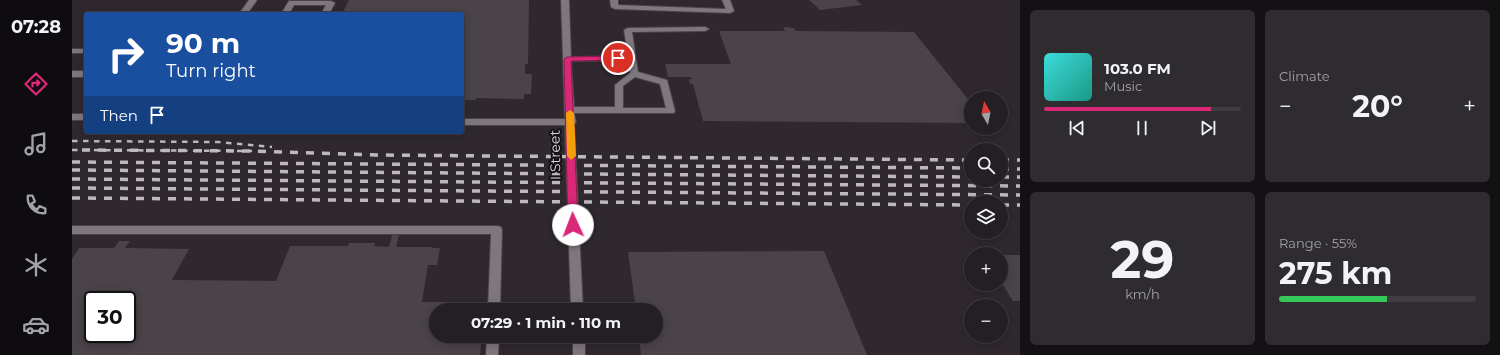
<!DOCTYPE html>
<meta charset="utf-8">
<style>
:root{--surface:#231f23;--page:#2f2c30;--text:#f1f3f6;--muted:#a3a2a6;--line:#403d41;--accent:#db2777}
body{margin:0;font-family:Montserrat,sans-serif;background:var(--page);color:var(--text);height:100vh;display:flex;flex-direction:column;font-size:15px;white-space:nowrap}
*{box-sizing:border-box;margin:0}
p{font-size:13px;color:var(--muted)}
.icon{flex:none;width:22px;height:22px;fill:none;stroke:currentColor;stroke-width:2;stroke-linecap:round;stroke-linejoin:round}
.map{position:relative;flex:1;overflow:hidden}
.drawer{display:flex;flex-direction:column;gap:10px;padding:10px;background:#131113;width:480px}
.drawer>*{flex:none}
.guide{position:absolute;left:12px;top:12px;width:380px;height:122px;border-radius:4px;box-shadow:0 2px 10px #0003,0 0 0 1px var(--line);background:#1a4fa0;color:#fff;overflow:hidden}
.needle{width:26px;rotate:351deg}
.tools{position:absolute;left:892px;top:91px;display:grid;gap:8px}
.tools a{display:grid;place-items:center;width:44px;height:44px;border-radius:50%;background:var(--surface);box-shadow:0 2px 10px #0003,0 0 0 1px var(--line);font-size:20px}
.speed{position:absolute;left:12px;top:291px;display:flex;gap:8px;font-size:20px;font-weight:700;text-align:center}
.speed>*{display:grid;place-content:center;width:52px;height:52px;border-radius:50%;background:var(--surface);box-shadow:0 2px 10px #0003,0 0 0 1px var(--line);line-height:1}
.speed .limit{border:2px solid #111;border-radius:6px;background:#fff;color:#111}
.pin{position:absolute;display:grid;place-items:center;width:34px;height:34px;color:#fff;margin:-17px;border:2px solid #fff;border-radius:50%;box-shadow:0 1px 4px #0007}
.me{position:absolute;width:44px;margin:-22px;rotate:358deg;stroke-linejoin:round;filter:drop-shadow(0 0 3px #0008)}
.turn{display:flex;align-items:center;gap:14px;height:84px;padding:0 16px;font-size:18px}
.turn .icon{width:52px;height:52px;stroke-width:2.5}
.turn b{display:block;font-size:28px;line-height:34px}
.then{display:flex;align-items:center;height:38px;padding:0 16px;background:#0003;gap:8px;font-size:15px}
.big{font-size:30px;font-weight:700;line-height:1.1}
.drawer .tile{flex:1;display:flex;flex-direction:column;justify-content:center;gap:6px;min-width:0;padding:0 14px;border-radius:6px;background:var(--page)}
.drawer .dial{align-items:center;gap:0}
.dial b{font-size:52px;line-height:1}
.song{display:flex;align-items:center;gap:12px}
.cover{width:48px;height:48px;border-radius:6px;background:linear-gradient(135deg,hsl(180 70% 55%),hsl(170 70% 35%))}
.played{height:4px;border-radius:2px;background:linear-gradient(90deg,var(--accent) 85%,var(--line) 85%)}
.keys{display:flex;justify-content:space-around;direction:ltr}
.heat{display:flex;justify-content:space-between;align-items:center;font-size:22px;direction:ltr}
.charge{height:6px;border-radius:3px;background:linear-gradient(90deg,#34c759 55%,var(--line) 0)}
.drawer .tiles{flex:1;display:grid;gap:10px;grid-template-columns:repeat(2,1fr)}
.trip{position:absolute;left:357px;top:303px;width:234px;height:40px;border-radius:20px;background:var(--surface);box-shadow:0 2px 10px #0003,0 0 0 1px var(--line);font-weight:700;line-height:40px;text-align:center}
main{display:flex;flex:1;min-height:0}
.tab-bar{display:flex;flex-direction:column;width:72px;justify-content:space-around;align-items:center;background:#0e0c0e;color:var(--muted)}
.tab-bar .icon{width:28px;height:28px}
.tab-bar .active{color:var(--accent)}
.tab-bar b{font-size:18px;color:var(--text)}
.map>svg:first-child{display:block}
.building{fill:#4a434a;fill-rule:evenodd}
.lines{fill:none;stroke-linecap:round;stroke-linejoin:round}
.minor-casing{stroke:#4a444a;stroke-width:2}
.minor{fill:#7e777e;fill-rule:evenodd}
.rail-far1{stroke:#bdb9bd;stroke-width:2.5;stroke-dasharray:5.5 5.5;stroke-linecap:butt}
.rail{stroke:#bdb9bd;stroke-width:3.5;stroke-dasharray:8 8;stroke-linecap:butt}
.route{fill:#db2777;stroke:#8e194d}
.slow{fill:#f59e0b}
.labels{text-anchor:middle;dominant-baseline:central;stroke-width:4;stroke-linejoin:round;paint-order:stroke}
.street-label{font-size:14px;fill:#dad6da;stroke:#151215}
</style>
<main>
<nav class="tab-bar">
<b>07:28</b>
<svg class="icon active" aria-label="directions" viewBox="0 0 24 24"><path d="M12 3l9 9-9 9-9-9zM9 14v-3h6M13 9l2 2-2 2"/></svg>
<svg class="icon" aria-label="music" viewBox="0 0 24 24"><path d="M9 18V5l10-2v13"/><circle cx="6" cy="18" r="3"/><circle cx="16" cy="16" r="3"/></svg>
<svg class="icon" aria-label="phone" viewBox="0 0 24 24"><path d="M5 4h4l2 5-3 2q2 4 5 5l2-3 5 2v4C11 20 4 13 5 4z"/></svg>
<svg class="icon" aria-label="climate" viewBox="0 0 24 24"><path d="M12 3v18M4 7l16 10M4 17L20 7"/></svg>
<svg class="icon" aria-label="car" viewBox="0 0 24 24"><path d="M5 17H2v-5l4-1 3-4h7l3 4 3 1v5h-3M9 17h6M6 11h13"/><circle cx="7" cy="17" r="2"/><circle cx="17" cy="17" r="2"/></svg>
</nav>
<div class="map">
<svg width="948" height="355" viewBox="0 0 948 355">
<rect width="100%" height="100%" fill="#2f292f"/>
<path class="building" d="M277 0H457L456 64H453V74H460L459 94H452V99L404 98V100H390V14H270Z
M737 0H784L790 5 748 10Z
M711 27 722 28 724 31 842 32 899 103V123L631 121 621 84H618L617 79H620L619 77H596L593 64H659L647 31H713Z
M320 235H327L324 247H360V248H368L365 265H356L350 302H413L412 310H364V336H410L408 355H0V259L7 248H42L47 241H58L53 248 117 249 100 280 204 281 218 246H276L277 243H303L302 246 317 247ZM21 300H55V334H21Z
M752 251 795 355H569L567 336H584V310H564L556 252Z
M929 255H948V301H941L929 282Z"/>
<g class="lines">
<defs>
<path id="minor" d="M177 0H185L175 14H167Z
M489 0H497L499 57 556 56 552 30 556 28 633 27 637 29 633 31 560 32 566 72 595 80 603 111 602 113H502L504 122 502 124 511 310H499L493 125H390V119H493ZM556 60 558 73 543 85V107H502L499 61ZM563 77 588 84 594 108H551V86Z
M538 0H546V5L654 9 650 0H658L662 11 658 13 543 9 539 7Z
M217 1H259L263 3 257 14H249L254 5H222L217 14H209Z
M0 49H14V53H0Z
M0 71H14V77H0Z
M0 114H14V120H0Z
M0 226H425L429 227 430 230 428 310H416L419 234H0Z
M415 336H427L426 355H414Z
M501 336H513V355H501Z"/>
</defs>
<use href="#minor" class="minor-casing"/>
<use href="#minor" class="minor"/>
<path class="rail-far1" d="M0 141 147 142 200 147
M0 150 180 151"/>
<path class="rail" d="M10 150 178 151 304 155 899 160
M929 160H948
M0 162 899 168
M929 169H948
M0 170 899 177
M929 177H948
M0 179 948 186
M0 188 948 195
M0 198 899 205
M929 205H948"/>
</g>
<path class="route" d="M546 56 549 58 548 60 499 61 506 225 505 228H498L496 225 492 59 495 57Z"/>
<path class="slow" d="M498 110 502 113 504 156 499 160 495 156 494 113Z"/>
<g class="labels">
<g class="street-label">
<text transform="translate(483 155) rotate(-91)">I Street</text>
</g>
</g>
</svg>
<div class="tools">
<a><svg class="needle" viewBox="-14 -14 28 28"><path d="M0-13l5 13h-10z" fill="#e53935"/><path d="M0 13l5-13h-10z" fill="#a3a2a6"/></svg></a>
<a><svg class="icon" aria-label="search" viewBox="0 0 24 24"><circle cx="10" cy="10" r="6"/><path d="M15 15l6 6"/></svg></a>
<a><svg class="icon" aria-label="layers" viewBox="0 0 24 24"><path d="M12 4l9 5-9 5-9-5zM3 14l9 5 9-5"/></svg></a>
<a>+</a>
<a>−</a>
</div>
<div class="speed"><div class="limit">30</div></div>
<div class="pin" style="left:546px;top:58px;background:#d93025"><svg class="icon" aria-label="arrive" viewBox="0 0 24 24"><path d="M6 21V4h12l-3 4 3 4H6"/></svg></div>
<svg class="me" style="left:501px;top:225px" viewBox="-20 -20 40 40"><circle r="19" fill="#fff"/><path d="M0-13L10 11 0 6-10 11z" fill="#db2777"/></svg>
<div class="trip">07:29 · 1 min · 110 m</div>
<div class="guide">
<div class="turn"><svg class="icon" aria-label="right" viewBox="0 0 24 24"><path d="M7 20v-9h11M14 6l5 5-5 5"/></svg><div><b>90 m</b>Turn right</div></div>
<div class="then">Then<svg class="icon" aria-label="arrive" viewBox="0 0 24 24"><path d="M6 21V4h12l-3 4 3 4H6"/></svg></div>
</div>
</div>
<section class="drawer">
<div class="tiles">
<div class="tile">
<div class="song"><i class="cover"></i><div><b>103.0 FM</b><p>Music</p></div></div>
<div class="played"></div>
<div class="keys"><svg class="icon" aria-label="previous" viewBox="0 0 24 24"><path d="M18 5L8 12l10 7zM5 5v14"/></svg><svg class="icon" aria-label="pause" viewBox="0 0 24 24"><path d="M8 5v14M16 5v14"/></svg><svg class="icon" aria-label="next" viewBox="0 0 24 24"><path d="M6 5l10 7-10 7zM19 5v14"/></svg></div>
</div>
<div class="tile"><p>Climate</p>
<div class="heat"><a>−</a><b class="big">20°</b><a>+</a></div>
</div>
<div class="tile dial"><b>29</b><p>km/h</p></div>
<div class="tile"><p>Range · 55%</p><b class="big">275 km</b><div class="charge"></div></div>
</div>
</section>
</main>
